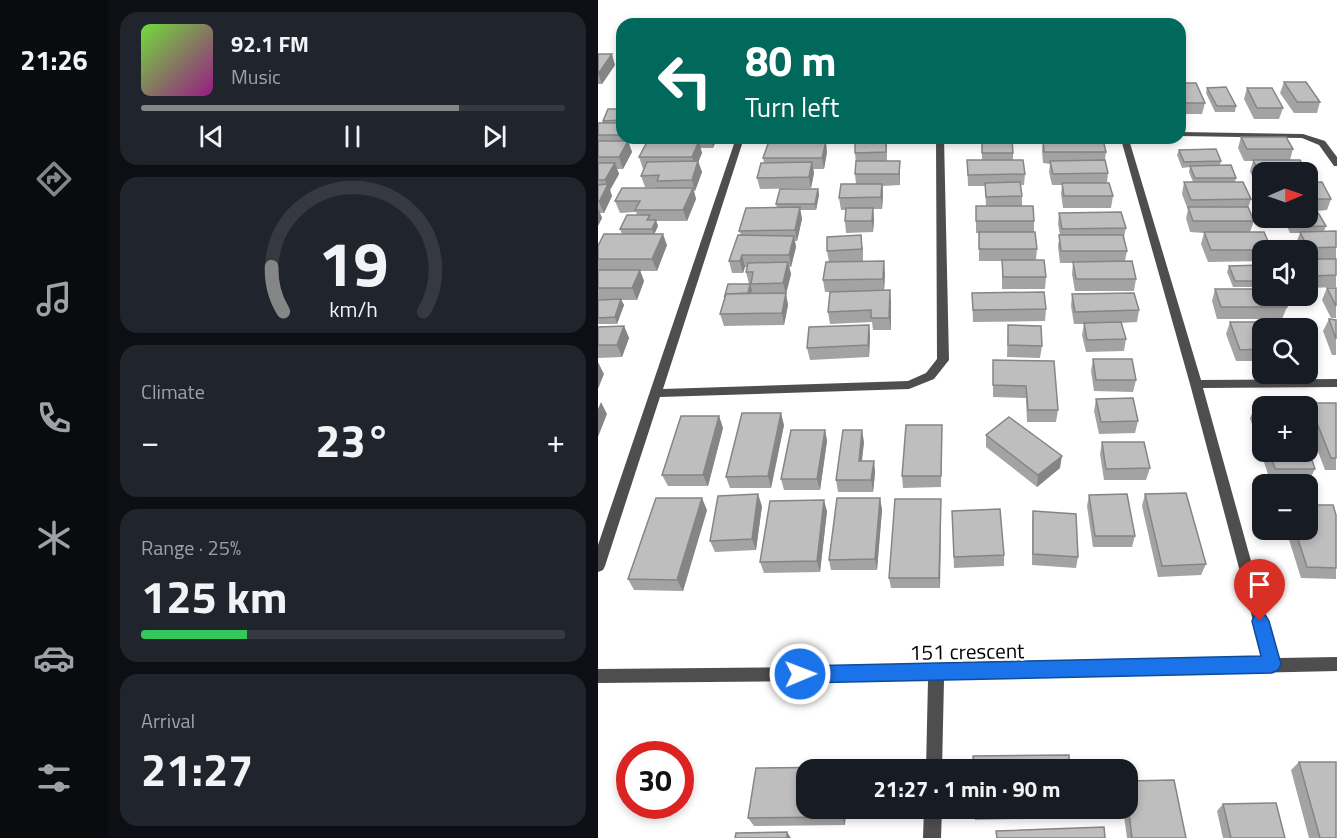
<!DOCTYPE html>
<meta charset="utf-8">
<style>
:root{--surface:#171b24;--page:#20242c;--text:#f1f3f6;--muted:#9ea1a6;--line:#363941;--accent:#858687}
body{margin:0;font-family:"Titillium Web",sans-serif;background:var(--page);color:var(--text);height:100vh;display:flex;flex-direction:column;font-size:22px;white-space:nowrap}
*{box-sizing:border-box;margin:0}
p{font-size:20px;color:var(--muted)}
.icon{flex:none;width:33px;height:33px;fill:none;stroke:currentColor;stroke-width:2;stroke-linecap:round;stroke-linejoin:round}
.map{position:relative;flex:1;overflow:hidden}
.side{display:flex;flex-direction:column;gap:12px;padding:12px;background:#0d0f14;width:490px}
.side>*{flex:none}
.guide{position:absolute;left:18px;top:18px;width:570px;height:126px;border-radius:18px;box-shadow:0 3px 9px #0003;background:#00695c;color:#fff;overflow:hidden}
.needle{width:39px;rotate:88deg}
.buttons{position:absolute;left:654px;top:162px;display:grid;gap:12px}
.buttons a{display:grid;place-items:center;width:66px;height:66px;border-radius:12px;background:var(--surface);box-shadow:0 3px 9px #0003;font-size:30px}
.speed{position:absolute;left:18px;top:741px;display:flex;gap:12px;font-size:30px;font-weight:700;text-align:center}
.speed>*{display:grid;place-content:center;width:78px;height:78px;border-radius:50%;background:var(--surface);box-shadow:0 3px 9px #0003;line-height:1}
.speed .limit{border:9px solid #d22;background:#fff;color:#111}
.pin{position:absolute;display:grid;place-items:center;width:51px;height:51px;color:#fff;margin:-62px -26px;border-radius:50% 50% 50% 0;rotate:-45deg;box-shadow:0 0 6px #0007}
.pin .icon{rotate:45deg}
.me{position:absolute;width:66px;margin:-33px;rotate:89deg;stroke-linejoin:round;filter:drop-shadow(0 0 4px #0008)}
.turn{display:flex;align-items:center;gap:21px;height:126px;padding:0 30px;font-size:27px}
.turn .icon{width:78px;height:78px;stroke-width:2.5}
.turn b{display:block;font-size:42px;line-height:51px}
.big{font-size:45px;font-weight:700;line-height:1.1}
.side .widget{flex:1;display:flex;flex-direction:column;justify-content:center;gap:9px;min-width:0;padding:0 21px;border-radius:18px;background:var(--page)}
.side .dial{align-items:center;gap:0}
.dial svg{height:156px;overflow:visible;fill:none;stroke:var(--line);stroke-width:7;stroke-linecap:round;text-anchor:middle}
.dial text{fill:var(--text);stroke:none}
.song{display:flex;align-items:center;gap:18px}
.cover{width:72px;height:72px;border-radius:9px;background:linear-gradient(135deg,hsl(100 70% 55%),hsl(310 70% 35%))}
.played{height:6px;border-radius:3px;background:linear-gradient(90deg,var(--accent) 75%,var(--line) 75%)}
.keys{display:flex;justify-content:space-around;direction:ltr}
.heat{display:flex;justify-content:space-between;align-items:center;font-size:33px;direction:ltr}
.charge{height:9px;border-radius:4px;background:linear-gradient(90deg,#34c759 25%,var(--line) 0)}
.trip{position:absolute;left:198px;top:759px;width:342px;height:60px;border-radius:18px;background:var(--surface);box-shadow:0 3px 9px #0003;font-weight:700;line-height:60px;text-align:center}
main{display:flex;flex:1;min-height:0}
.tabs{display:flex;flex-direction:column;width:108px;justify-content:space-around;align-items:center;background:#090b0e;color:var(--muted)}
.tabs .icon{width:42px;height:42px}
.tabs .selected{color:var(--accent)}
.tabs b{font-size:27px;color:var(--text)}
.map>svg:first-child{display:block}
.lines{fill:none;stroke-linecap:round;stroke-linejoin:round}
.street{fill:#4e4e4e;fill-rule:evenodd}
.wall{fill:#a3a3a3}
.shaded-wall{fill:#858585}
.building{fill:#bebebe;stroke:#858585;stroke-width:1.5}
.route{fill:#1a73e8;stroke:#114b97;stroke-width:1.5}
.labels{text-anchor:middle;dominant-baseline:central;stroke-width:4.5;stroke-linejoin:round;paint-order:stroke}
.near-street-label{font-size:21px;fill:#000;stroke:#fff}
</style>
<main>
<nav class="tabs">
<b>21:26</b>
<svg class="icon selected" aria-label="directions" viewBox="0 0 24 24"><path d="M12 3l9 9-9 9-9-9zM9 14v-3h6M13 9l2 2-2 2"/></svg>
<svg class="icon" aria-label="music" viewBox="0 0 24 24"><path d="M9 18V5l10-2v13"/><circle cx="6" cy="18" r="3"/><circle cx="16" cy="16" r="3"/></svg>
<svg class="icon" aria-label="phone" viewBox="0 0 24 24"><path d="M5 4h4l2 5-3 2q2 4 5 5l2-3 5 2v4C11 20 4 13 5 4z"/></svg>
<svg class="icon" aria-label="climate" viewBox="0 0 24 24"><path d="M12 3v18M4 7l16 10M4 17L20 7"/></svg>
<svg class="icon" aria-label="car" viewBox="0 0 24 24"><path d="M5 17H2v-5l4-1 3-4h7l3 4 3 1v5h-3M9 17h6M6 11h13"/><circle cx="7" cy="17" r="2"/><circle cx="17" cy="17" r="2"/></svg>
<svg class="icon" aria-label="filters" viewBox="0 0 24 24"><path d="M4 7h16M4 17h16"/><circle cx="9" cy="7" r="2"/><circle cx="15" cy="17" r="2"/></svg>
</nav>
<section class="side">
<div class="widget">
<div class="song"><i class="cover"></i><div><b>92.1 FM</b><p>Music</p></div></div>
<div class="played"></div>
<div class="keys"><svg class="icon" aria-label="previous" viewBox="0 0 24 24"><path d="M18 5L8 12l10 7zM5 5v14"/></svg><svg class="icon" aria-label="pause" viewBox="0 0 24 24"><path d="M8 5v14M16 5v14"/></svg><svg class="icon" aria-label="next" viewBox="0 0 24 24"><path d="M6 5l10 7-10 7zM19 5v14"/></svg></div>
</div>
<div class="widget dial"><svg viewBox="0 0 100 80">
<path d="M14 69A42 42 0 1 1 86 69"/>
<path d="M14 69A42 42 0 0 1 8 46" stroke="#858687"/>
<text x="50" y="56" font-size="32" font-weight="700">19</text>
<text x="50" y="72" font-size="11">km/h</text>
</svg></div>
<div class="widget"><p>Climate</p>
<div class="heat"><a>−</a><b class="big">23°</b><a>+</a></div>
</div>
<div class="widget"><p>Range · 25%</p><b class="big">125 km</b><div class="charge"></div></div>
<div class="widget"><p>Arrival</p><b class="big">21:27</b></div>
</section>
<div class="map">
<svg width="739" height="838" viewBox="0 0 739 838">
<rect width="100%" height="100%" fill="#fff"/>
<g class="lines">
<path class="street" d="M582 132 705 134 727 141 739 157V166H736L721 145 704 138 582 136Z
M138 138H146L65 389 310 381 328 373 339 359 338 138H346L351 360 336 379 311 389 62 397 7 566 5 570 0 572V545Z
M526 138H534L532 143 603 380 739 379V387L605 388 680 658 739 657V671L346 680 344 770H328L330 680 0 683V669L338 666 665 658 592 384 524 143Z
M326 808H344L343 838H325Z"/>
</g>
<path class="wall" d="M0 54 17 65 4 84H0Z
M686 82 722 102 719 113H696L682 93Z
M582 83 607 103 604 114H582Z
M609 88 638 106 637 112H617L608 93Z
M649 88 685 108 681 119H656L646 99Z
M24 109V138L30 141 34 152 25 169H19L21 174 12 190 14 196 6 213H2L4 218 0 226V123H5V121Z
M643 137 695 149 692 160 664 172V184H657L652 171 655 161H646L640 148Z
M65 138H119L115 148H102L104 153 100 161 104 172 97 191H96L98 199 89 221H58L60 226 56 234 69 245 59 271H42L46 281 39 300H23L26 305 19 324H0V246L24 234 22 229 39 215 38 212 22 213 17 201 62 188 47 187 43 176 46 169H45L41 157 66 142Z
M173 138H224L223 141 229 152 226 169H215L216 173 213 188 162 189 159 178 166 163 165 158 173 141Z
M260 138H289V161L302 172V185L285 186V195L284 209H275L276 220 275 232 248 233 247 221 248 210H243L241 198 258 184 257 174 258 164 257 153 260 142Z
M373 138H421L373 139Z
M441 138H474V140L508 152 507 160 510 173 509 183 515 196 513 208H465L463 194 464 185H454L451 172 452 164 445 163 444 151 445 141H441Z
M384 140 415 153V160L427 174 426 185H423L424 196V206L436 221V232L439 249 438 260 448 277 447 289H404V261H381V233H378V206H388L387 186H370L369 160H384Z
M581 150 623 161 622 165 638 178 637 182 653 199 650 208 656 221 652 232 674 250H664V261L610 262 603 244 606 233 592 232 588 218 590 210 584 194 586 182H595L591 172 592 167 584 168 579 155Z
M710 183 733 199 729 210 719 211 728 226 726 231H738V287L710 288V250H701L698 243 702 233H692L685 218H710Z
M220 189 221 195 218 210H202L204 219 199 241H197L198 247 193 267H191L193 274 188 294 190 305 186 325 126 326 122 314 151 284 148 272 149 267H147L145 273H134L131 261 143 235 141 231 179 208 178 204Z
M461 213 528 228 526 237 529 251 527 261 538 279 536 291H477L474 274 475 263H462L460 246 462 235 460 224Z
M265 247V261L252 262 287 273 286 291 293 302V330H275L274 322 232 324 230 312 243 292H227L225 280 231 262 229 251Z
M664 265V287H635L629 272 631 266Z
M729 288H738V318H733L724 300Z
M617 289 689 307 684 319H619L614 301Z
M374 293 448 309 447 321 375 322Z
M474 294 541 310 539 322 523 323 528 339 526 351 488 352 484 335 486 324H476L473 306Z
M731 319 738 320V355H734L725 331Z
M632 322H709L719 344 714 356H710V328H664V356H661L659 361H638L628 334Z
M271 325 272 336 271 357 212 360 209 348Z
M410 325 444 346 442 358 409 357Z
M26 326 31 338 24 357 0 358V327Z
M495 359 538 380 535 392 496 391 493 371Z
M395 360 460 410 458 422H429L428 398 395 397Z
M498 399 540 421 537 433 501 434 496 411Z
M711 403H738V470H727L710 425V407Z
M657 407H664V452H710L717 469 711 481H672L652 418Z
M121 416 125 428 110 486H70L64 475Z
M186 425 173 488H132L128 477Z
M227 430 229 441 222 490H186L183 479Z
M388 435 462 468 439 487 388 447Z
M344 436 343 487 305 488 304 476Z
M266 442 264 461H276L277 473 275 492H240L238 480Z
M504 442 552 468 548 480H506L502 454Z
M547 494 608 564 603 575 560 577 544 506Z
M491 495 537 536 534 547H495L489 506Z
M282 498 284 510 279 570H233L231 560Z
M164 506 158 550 117 552 112 541Z
M109 510 85 591 36 590 30 579Z
M343 510 342 588H293L291 578Z
M229 511 222 572 166 573 162 562Z
M354 511 406 555V566L356 568Z
M435 511 480 557 478 568 434 565V523Z
M738 515V579L703 578 688 530H710Z
M701 762 738 838H711L693 770Z
M247 767 248 770H208V808H248L247 825 156 826 150 818 158 768Z
M530 781 588 838H529L525 808H530Z
M625 804 687 838H625L619 811Z
M376 808 477 811 474 818 377 820Z"/>
<path class="shaded-wall" d="M14 54 17 65 4 84 0 74Z
M24 132V138H30L27 146 23 135Z
M113 138H119L115 148Z
M30 141 34 152 25 169 21 157Z
M101 141 104 153 98 168 94 157Z
M228 141 229 152 226 169 224 158Z
M100 161 104 172 97 191 94 180Z
M302 161V185L301 174Z
M214 162 216 173 213 188 211 177Z
M17 163 21 174 12 190 14 196 6 213 1 202 9 186 7 180Z
M284 184 285 195 284 209 283 197Z
M95 188 98 199 89 221 85 210Z
M220 189 221 195 218 210 217 204Z
M202 207 204 219 199 241 197 230Z
M0 208 4 218 0 226Z
M275 208 276 220 275 232 274 221Z
M58 220 60 226 56 235 54 229Z
M65 234 69 245 59 271 54 259Z
M196 236 198 247 193 267 191 255Z
M144 255 147 267 145 273 142 261Z
M286 261 287 273 286 291 285 279Z
M190 262 193 274 188 294 190 305 186 325 184 313 188 294 185 283Z
M42 270 46 281 39 300 34 288Z
M152 284 154 290 151 301 150 295Z
M292 290 293 302V330L291 318Z
M23 299 26 305 19 324 17 317Z
M271 325 272 336 271 357 270 345Z
M26 326 31 338 24 357 19 345Z
M0 362 6 374 0 389Z
M3 402 9 414 0 437V409Z
M183 413 186 425 173 488 170 476Z
M121 416 125 428 110 486 105 475Z
M227 430 229 441 222 490 219 479Z
M264 430 266 442 262 473 261 461Z
M464 456 462 468 439 487 440 475Z
M276 461 277 473 275 492 273 480Z
M160 494 164 506 158 550 154 539Z
M104 498 109 510 85 591 79 580Z
M282 498 284 510 279 570 277 559Z
M343 499V510L342 588 341 578Z
M226 500 229 511 222 572 219 561Z
M244 808H248L247 825 244 817Z
M189 832 193 838H189Z"/>
<path class="building" d="M0 54H14L0 74Z
M686 82H708L722 102H699Z
M582 83H598L607 103H584L582 96Z
M628 87 638 106H619L609 88Z
M649 88H674L685 108H659Z
M10 109H24V120L5 121Z
M0 123H24V132L23 135H0Z
M643 137H688L695 149H649Z
M384 140H414L415 153H384Z
M445 140H505L508 152H446Z
M0 141H30L21 157H0Z
M101 141 94 157H41L49 142Z
M171 141H228L224 158H165Z
M288 141V152L257 153V142Z
M618 149 623 161 586 162 581 150Z
M369 160H425L427 174 370 175Z
M507 160 510 173 455 174 452 161Z
M655 160H702L709 172H661Z
M100 161 94 180 59 181 61 175 43 176 49 162Z
M258 161H302L301 174H257Z
M214 162 211 177 159 178 163 163Z
M0 163H17L7 180H0Z
M633 165 638 178H597L592 166Z
M422 182 424 196 388 197 387 183Z
M586 182H645L653 199 593 200Z
M724 182 733 199H710V183Z
M464 183H511L515 196H466Z
M10 184 1 202H0V185Z
M243 184H284L283 197 241 198Z
M24 188H95L85 210H37L42 201H17Z
M182 189H220L217 204H178Z
M378 206H435L436 221H378Z
M202 207 197 230 141 231 148 208Z
M590 207H650L656 221H595Z
M248 208H275L274 221H247Z
M710 211H719L728 226 695 227 690 218H710Z
M523 212 528 228 464 229 461 213Z
M29 215H52L49 220H58L54 229H22Z
M738 231V247L710 248 702 232Z
M381 232H437L439 249H381Z
M606 232H666L674 250H613Z
M6 234H65L54 259H0V246Z
M140 235 196 236 191 255H144L142 261H131Z
M263 235 264 249 229 251V237Z
M461 235H525L529 251H463Z
M710 259H738V275L714 276 710 267Z
M404 260H446L448 277H405Z
M286 261 285 279 225 280 228 262Z
M534 261 538 279H478L475 262Z
M190 262 185 283 153 284 155 272H148L150 263Z
M664 265V281H637L631 266Z
M0 270H42L34 288H0Z
M130 284H152L150 293 128 294 127 295Z
M729 288H738V306Z
M617 289H664V296H684L689 307H623Z
M292 290 291 318H273V310L230 312 232 292Z
M446 292 448 309 375 310 374 293Z
M188 293 184 313 122 314 128 294Z
M536 293 541 310 477 312 474 294Z
M23 299 17 317 0 318V300Z
M731 319 738 320V339Z
M523 322 528 339 489 340 486 323Z
M632 322H709L719 344H710V328H664V344H662L664 349 642 350Z
M271 325 270 345 209 348 211 327Z
M410 325 443 326 444 346 410 345Z
M26 326 19 345H0V327Z
M495 359H534L538 380H498Z
M395 360 456 361 460 410H430L428 386 395 385Z
M535 398 540 421 503 422 498 399Z
M711 403H738V458H733Z
M657 407H664V429Z
M144 413H183L170 476 128 477Z
M83 416H121L105 475H64Z
M411 417 464 456 440 475 388 435Z
M308 425H344L343 476H304Z
M193 430H227L219 479H183Z
M245 430H264L261 461H276L273 480H238Z
M504 442H546L552 468 508 469Z
M710 448 717 469H677L672 452H710Z
M588 493 608 564 564 566 547 494Z
M160 494 154 539 112 541 120 496Z
M529 494 537 536H497L491 495Z
M58 498H104L79 580 30 579Z
M239 498H282L277 559 231 560Z
M297 499H343L341 578H291Z
M226 500 219 561 162 562 172 501Z
M710 505H735L738 515V568L709 567 697 530H710Z
M402 509 406 555 356 557 354 511Z
M435 511 478 514 480 557 435 554Z
M471 755 472 770H376L375 756Z
M701 762H738V838H722Z
M247 767V770H208V808H244V817L150 818 158 768Z
M576 780 588 838H534L530 805V781Z
M678 803 687 838H633L625 804Z
M377 808H476L477 811 377 812Z
M506 827 507 838H399L398 831Z
M189 832V838H137L138 833Z"/>
<path class="route" d="M662 614 668 616 671 621 683 664 680 670 674 673 202 683 196 680 194 674 196 668 202 666 663 656 654 621 656 616Z"/>
<g class="labels">
<g class="near-street-label">
<text transform="translate(369 651) rotate(-1)">151 crescent</text>
</g>
</g>
</svg>
<div class="buttons">
<a><svg class="needle" viewBox="-14 -14 28 28"><path d="M0-13l5 13h-10z" fill="#e53935"/><path d="M0 13l5-13h-10z" fill="#9ea1a6"/></svg></a>
<a><svg class="icon" aria-label="sound" viewBox="0 0 24 24"><path d="M4 9h4l5-4v14l-5-4H4zM17 9q2 3 0 6"/></svg></a>
<a><svg class="icon" aria-label="search" viewBox="0 0 24 24"><circle cx="10" cy="10" r="6"/><path d="M15 15l6 6"/></svg></a>
<a>+</a>
<a>−</a>
</div>
<div class="speed"><div class="limit">30</div></div>
<div class="pin" style="left:662px;top:621px;background:#d93025"><svg class="icon" aria-label="arrive" viewBox="0 0 24 24"><path d="M6 21V4h12l-3 4 3 4H6"/></svg></div>
<svg class="me" style="left:202px;top:674px" viewBox="-20 -20 40 40"><circle r="17" fill="#1a73e8" stroke="#fff" stroke-width="3"/><path d="M0-11L8 9 0 5-8 9z" fill="#fff"/></svg>
<div class="trip">21:27 · 1 min · 90 m</div>
<div class="guide">
<div class="turn"><svg class="icon" aria-label="left" viewBox="0 0 24 24"><path d="M17 20v-9H6M10 6l-5 5 5 5"/></svg><div><b>80 m</b>Turn left</div></div>
</div>
</div>
</main>
